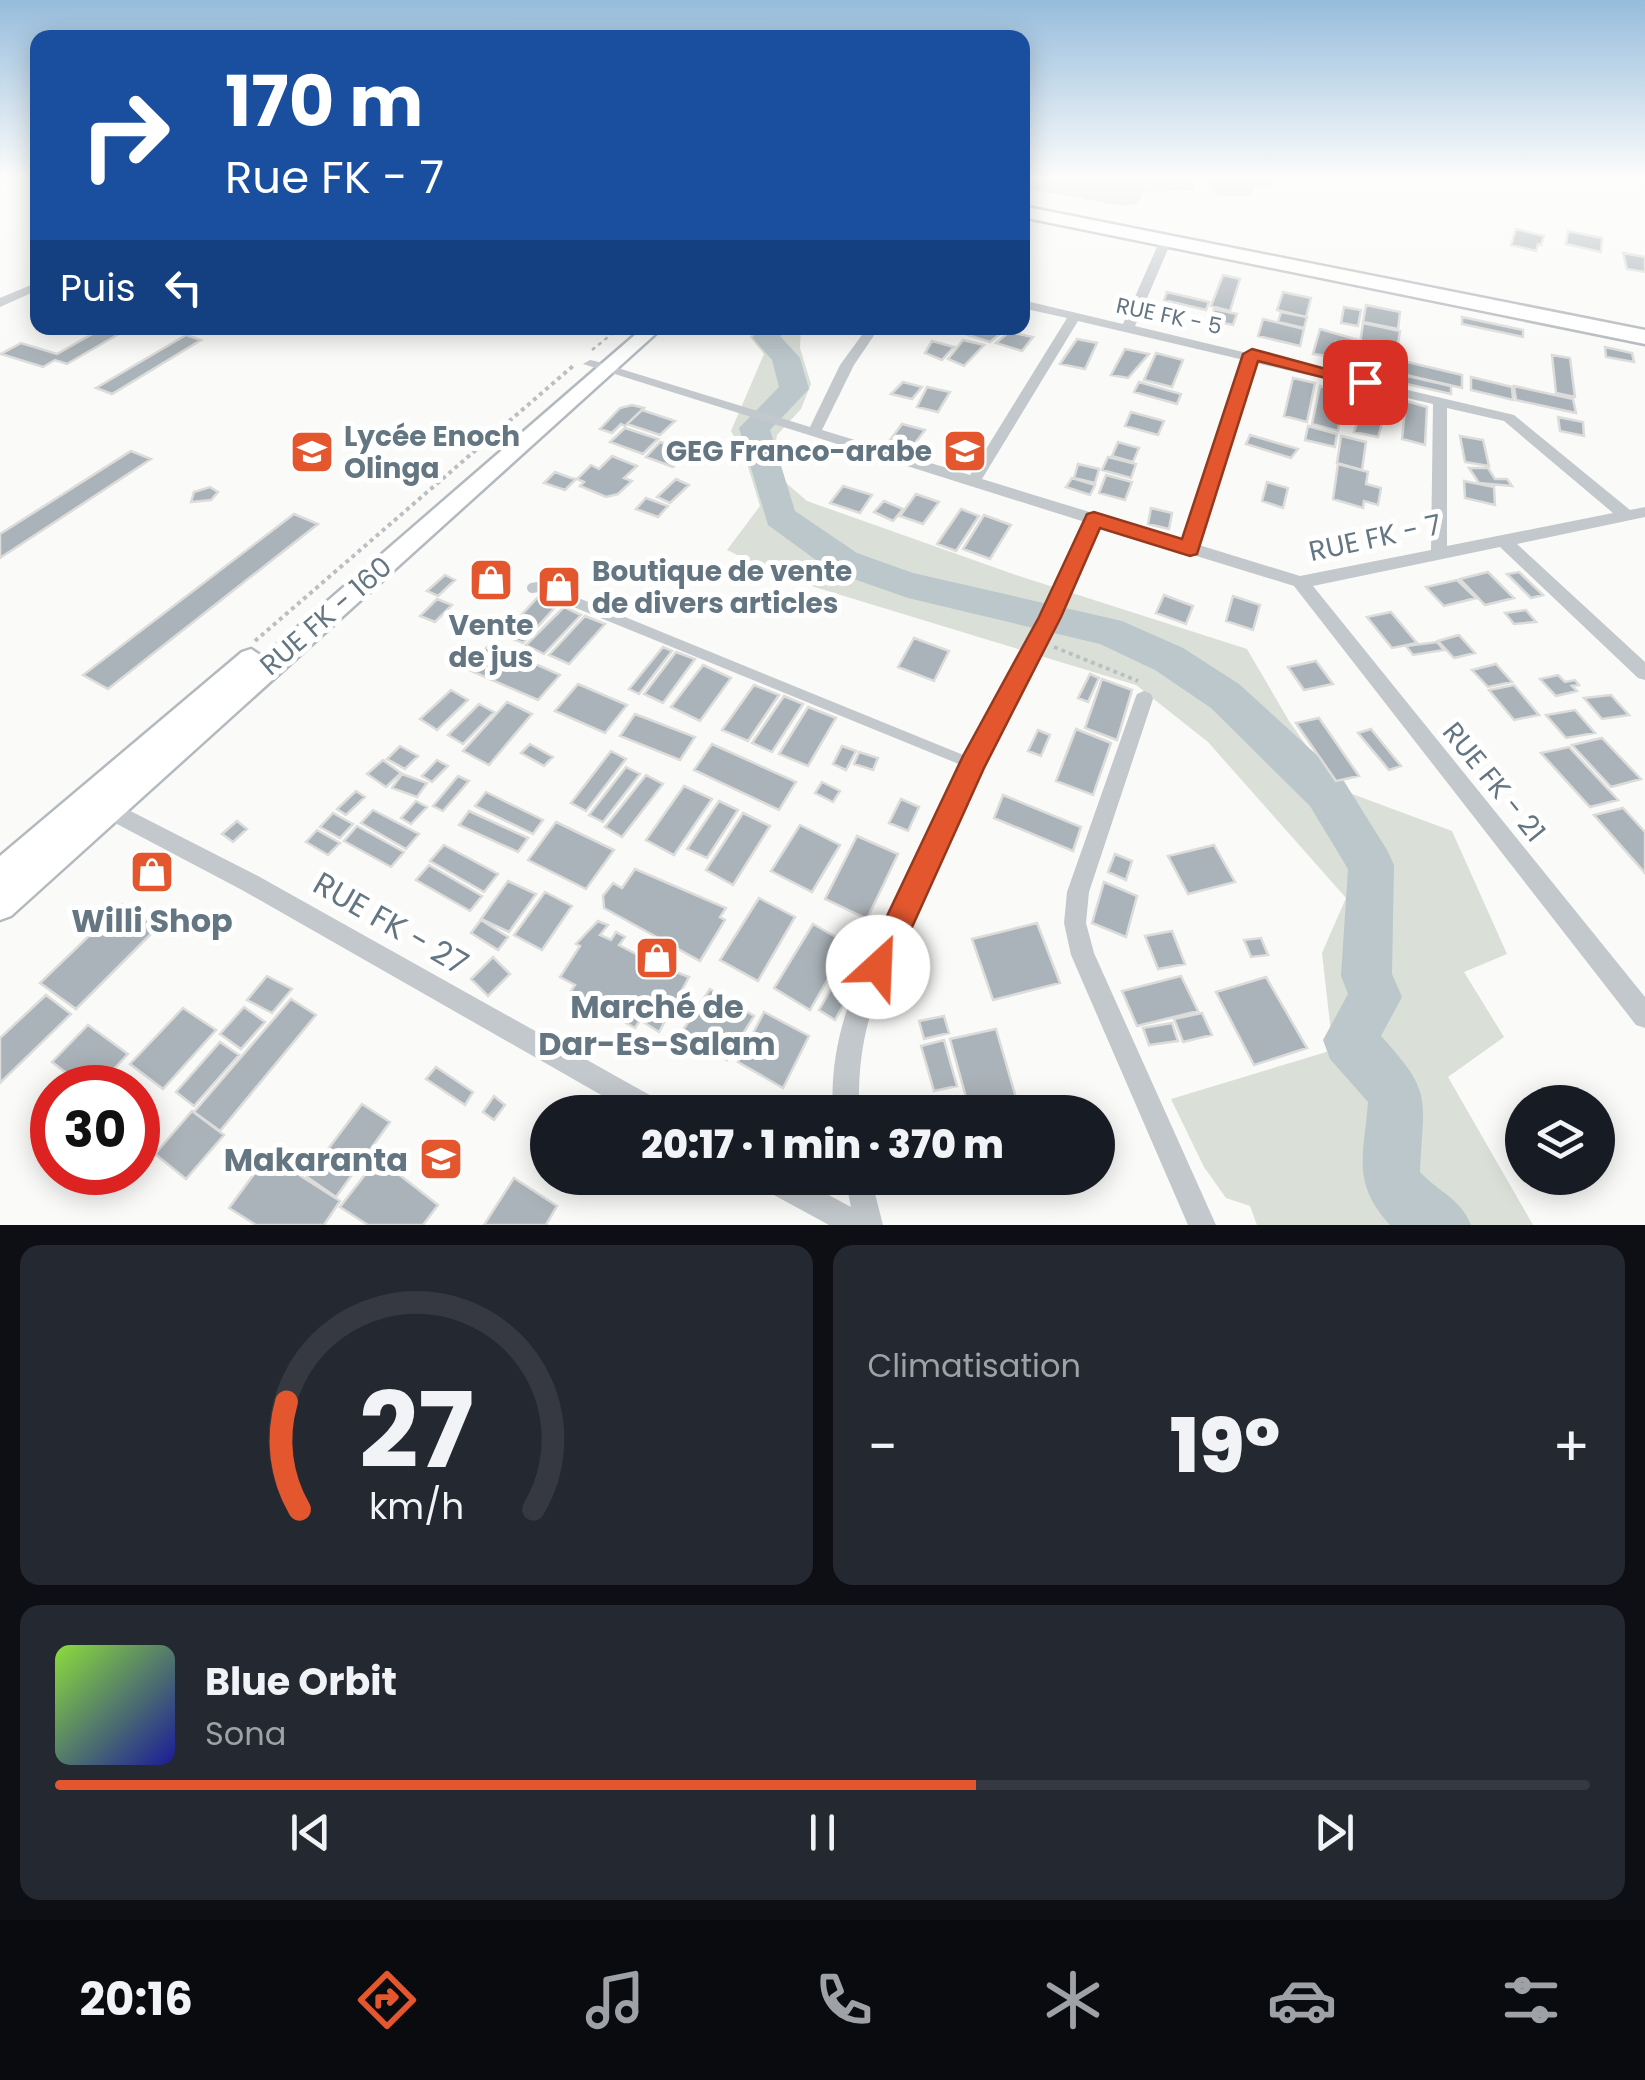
<!DOCTYPE html>
<html lang="fr">
<meta charset="utf-8">
<style>
:root{--surface:#171b24;--page:#242831;--text:#f1f3f6;--muted:#9ea1a6;--line:#363941;--accent:#e4572e}
body{margin:0;font-family:Poppins,sans-serif;background:var(--page);color:var(--text);height:100vh;display:flex;flex-direction:column;font-size:38px;white-space:nowrap}
*{box-sizing:border-box;margin:0}
p{font-size:32px;color:var(--muted)}
.icon{flex:none;width:55px;height:55px;fill:none;stroke:currentColor;stroke-width:2;stroke-linecap:round;stroke-linejoin:round}
.map{position:relative;height:1225px;overflow:hidden}
.sheet{display:flex;flex-direction:column;gap:20px;padding:20px;background:#0d0f14;flex:1}
.sheet>*{flex:none}
.top-card{position:absolute;left:30px;top:30px;width:1000px;height:305px;border-radius:20px;box-shadow:0 5px 25px #0003;background:#1a4fa0;color:#fff;overflow:hidden}
.controls{position:absolute;left:1505px;top:1085px;display:grid;gap:20px}
.controls a{display:grid;place-items:center;width:110px;height:110px;border-radius:50%;background:var(--surface);box-shadow:0 5px 25px #0003;font-size:50px}
.speed{position:absolute;left:30px;top:1065px;display:flex;gap:20px;font-size:50px;font-weight:700;text-align:center}
.speed>*{display:grid;place-content:center;width:130px;height:130px;border-radius:50%;background:var(--surface);box-shadow:0 5px 25px #0003;line-height:1}
.speed .limit{border:15px solid #d22;background:#fff;color:#111}
.pin{position:absolute;display:grid;place-items:center;width:85px;height:85px;color:#fff;margin:-42px;border-radius:20px;box-shadow:0 5px 15px #0006}
.me{position:absolute;width:110px;margin:-55px;rotate:25deg;stroke-linejoin:round;filter:drop-shadow(0 0 8px #0008)}
.turn{display:flex;align-items:center;gap:35px;height:210px;padding:0 30px;font-size:45px}
.turn .icon{width:130px;height:130px;stroke-width:2.5}
.turn b{display:block;font-size:70px;line-height:85px}
.then{display:flex;align-items:center;height:95px;padding:0 30px;background:#0003;gap:20px;font-size:38px}
.big{font-size:75px;font-weight:800;line-height:1.1}
.sheet .widget{flex:1;display:flex;flex-direction:column;justify-content:center;gap:15px;min-width:0;padding:0 35px;border-radius:20px;background:var(--page)}
.sheet .dial{align-items:center;gap:0}
.dial svg{height:260px;overflow:visible;fill:none;stroke:var(--line);stroke-width:7;stroke-linecap:round;text-anchor:middle}
.dial text{fill:var(--text);stroke:none}
.song{display:flex;align-items:center;gap:30px}
.cover{width:120px;height:120px;border-radius:15px;background:linear-gradient(135deg,hsl(90 70% 55%),hsl(240 70% 35%))}
.played{height:10px;border-radius:5px;background:linear-gradient(90deg,var(--accent) 60%,var(--line) 60%)}
.keys{display:flex;justify-content:space-around;direction:ltr}
.heat{display:flex;justify-content:space-between;align-items:center;font-size:55px;direction:ltr}
.sheet .tiles{flex:1;display:grid;gap:20px;grid-template-columns:1fr 1fr}
.widget:last-child{grid-column:span 2}
.trip{position:absolute;left:530px;top:1095px;width:585px;height:100px;border-radius:50px;background:var(--surface);box-shadow:0 5px 25px #0003;font-weight:800;line-height:100px;text-align:center}
.tab-bar{display:flex;height:160px;justify-content:space-around;align-items:center;background:#090b0e;color:var(--muted)}
.tab-bar .icon{width:70px;height:70px}
.tab-bar .selected{color:var(--accent)}
.tab-bar b{font-size:45px;color:var(--text)}
.map>svg:first-child{display:block}
.green{fill:#dadfd7}
.lines{fill:none;stroke-linecap:round;stroke-linejoin:round}
.river{fill:#bbc7cb;fill-rule:evenodd}
.building{fill:#aab3b9;stroke:#dcdcda;stroke-width:2.5}
.secondary-casing{stroke:#b3babf;stroke-width:5}
.primary-casing{stroke:#b5babe;stroke-width:5}
.path-far1{stroke:#bbbfc2;stroke-width:2.5;stroke-dasharray:4 4;stroke-linecap:butt}
.path{stroke:#bbbfc2;stroke-width:4;stroke-dasharray:4 4;stroke-linecap:butt}
.lane{stroke:#c3c8cc;stroke-width:10}
.street{fill:#c3c8cc;fill-rule:evenodd}
.secondary{fill:#fff;fill-rule:evenodd}
.primary{fill:#fff;fill-rule:evenodd}
.route{fill:#e4572e;stroke:#94391e;stroke-width:2.5}
.labels{text-anchor:middle;dominant-baseline:central;stroke-width:10;stroke-linejoin:round;paint-order:stroke}
.far-street-label{font-size:22px;fill:#657683;stroke:#fff}
.poi-label{font-size:28px;font-weight:bold;fill:#657683;stroke:#fff;text-anchor:start}
.street-label{font-size:28px;fill:#657683;stroke:#fff}
.near-poi-label{font-size:32px;font-weight:bold;fill:#657683;stroke:#fff}
.near-street-label{font-size:32px;fill:#657683;stroke:#fff}
</style>
<div class="map">
<svg width="1645" height="1225" viewBox="0 0 1645 1225">
<rect width="100%" height="100%" fill="#fafaf8"/>
<path class="green" d="M1022 178H1274L1275 180 1272 189 1257 186 1250 196 1218 195 1205 182 1195 181 1193 190 1145 192 1137 204 1123 206 1023 188Z
M756 328H801L800 348 811 384 801 409 777 435 774 452 778 476 807 501 1019 576 1247 649 1289 721 1336 788 1452 831 1507 954 1464 972 1504 1037 1448 1077 1533 1225H1257L1250 1206 1226 1198 1204 1167 1171 1099 1333 1050 1322 953 1346 898 1208 742 1136 685 785 578 727 550 760 506 745 457 731 431 764 354 750 337Z"/>
<g class="lines">
<path class="river" d="M756 328H782L781 337 800 358 809 389 770 430 795 511 857 553 913 573 1122 621 1183 648 1239 684 1342 778 1387 850 1394 865 1392 974 1402 997 1381 1036C1434 1094 1423 1097 1420 1172 1440 1193 1460 1198 1471 1225H1390C1351 1182 1364 1156 1368 1102L1330 1059 1323 1040 1348 994 1341 976 1348 869 1310 806 1211 708 1155 670 1100 644 908 598 831 571 768 525 739 428 779 387 772 360 753 338Z"/>
</g>
<path class="building" d="M1516 229 1544 236 1541 245 1538 244 1536 251 1511 245Z
M1568 231 1602 238 1601 252 1566 244Z
M1623 253 1645 257V272L1627 269Z
M1223 275 1240 279 1230 311 1211 306Z
M1167 292 1209 302 1206 310 1164 300Z
M1283 292 1311 298 1306 317 1277 310Z
M1366 305 1400 312 1398 329 1363 322Z
M1344 307 1361 310 1358 326 1341 323Z
M1214 309 1237 314 1233 325 1210 320Z
M1281 312 1307 317 1304 328 1278 322Z
M1462 317 1523 330V337L1462 324Z
M1263 319 1304 329 1300 346 1258 336Z
M1363 323 1400 331 1396 358 1359 350Z
M103 328H129L67 364 55 360 43 367 1 354 21 343 57 354Z
M971 328H982L1001 333 990 342 965 334Z
M1320 329 1358 340 1357 346 1336 342 1335 348 1356 352V360L1313 354Z
M1009 332 1033 337 1022 351 996 343Z
M186 335 201 340 112 394 96 388Z
M1077 339 1097 343 1085 369 1060 364Z
M963 340 984 345 964 366 948 359Z
M932 341 954 347 942 360 925 353Z
M1605 347 1632 353 1634 362 1606 357Z
M1125 349 1149 354 1128 378 1111 375Z
M1361 351 1462 375V388L1359 364Z
M1156 353 1183 360 1172 387 1144 380Z
M1552 355 1570 358 1575 397 1556 393Z
M1403 375 1451 386V394L1402 383Z
M1471 377 1512 387 1513 400 1471 390Z
M1293 378 1315 383 1307 422 1284 416Z
M903 382 922 387 912 399 891 394Z
M1139 382 1181 394 1177 404 1134 392Z
M1320 386 1345 392 1338 431 1312 424Z
M1514 386 1573 399 1576 413 1516 400Z
M927 387 950 392 938 412 917 407Z
M1365 399 1388 403 1378 437 1354 432Z
M1406 401 1427 407 1425 445 1402 439Z
M632 405 644 408 625 426 621 424 612 433 600 429 620 408Z
M642 410 675 421 660 435 627 424Z
M1131 412 1164 421 1158 435 1125 426Z
M1558 417 1583 422 1584 436 1560 431Z
M902 424 925 430 909 451 888 443Z
M1308 426 1337 434 1335 447 1305 440Z
M625 428 658 439 643 454 610 442Z
M1250 435 1298 449 1291 458 1246 444Z
M1341 436 1366 442 1362 470 1337 463Z
M1460 436 1483 440 1489 466 1465 462Z
M660 442 688 452 673 467 646 457Z
M1118 442 1139 448 1133 462 1112 456Z
M131 451 151 459 0 558V534Z
M612 456 637 466 624 478 632 481 618 494 606 497 580 486 584 482 577 479 591 465 599 469Z
M1108 457 1136 464 1131 478 1102 470Z
M1078 464 1099 469 1095 483 1074 478Z
M1338 464 1368 472 1366 484 1381 488 1378 505 1364 501 1363 508 1333 499Z
M1469 468H1488L1495 479H1507L1512 486 1479 483Z
M555 472 571 478 576 479 565 490 544 483Z
M1106 475 1132 482 1125 500 1099 493Z
M1072 478 1095 485 1090 495 1066 487Z
M676 479 689 485 670 503 657 497Z
M1464 481 1494 487 1495 505 1465 498Z
M1267 482 1288 488 1283 508 1262 501Z
M843 486 872 495 860 513 830 503Z
M210 487 218 492 211 500 191 502 194 492Z
M916 494 939 502 923 524 900 516Z
M646 498 668 506 658 517 636 509Z
M884 501 903 509 893 521 874 512Z
M1151 508 1172 513 1169 529 1148 524Z
M961 509 979 516 956 551 937 544Z
M294 514 318 524 108 689 83 675Z
M984 515 1011 525 990 559 963 549Z
M1488 572 1514 598 1485 605 1460 579Z
M1519 572 1543 595 1531 598 1507 574Z
M445 575 455 580 438 596 427 591Z
M1457 580 1476 598 1444 606 1426 587Z
M1164 595 1193 606 1186 624 1156 613Z
M1233 596 1260 605 1253 630 1226 621Z
M538 597 558 604 523 643 503 635Z
M437 599 452 605 435 622 420 616Z
M564 607 581 615 544 654 526 645Z
M1526 610 1536 622 1514 624 1505 613Z
M1391 612 1417 643 1392 648 1367 617Z
M585 616 605 624 569 664 549 655Z
M1459 635 1475 653 1454 658 1438 641Z
M914 638 949 651 934 681 898 667Z
M1437 642 1444 650 1413 655 1406 646Z
M490 644 560 675 538 700 467 669Z
M663 647 672 651 639 694 629 689Z
M676 652 695 659 663 703 644 694Z
M1316 661 1333 684 1304 690 1288 667Z
M1496 664 1512 682 1488 687 1472 670Z
M703 665 731 678 700 721 671 707Z
M1090 674 1099 678 1088 702 1078 698Z
M1558 675 1565 682 1575 680 1579 685 1572 686 1577 691 1556 696 1540 679Z
M1102 679 1132 690 1117 740 1085 728Z
M578 684 627 705 605 733 555 711Z
M754 685 779 695 748 741 722 730Z
M1514 685 1539 715 1514 720 1489 690Z
M451 690 468 700 437 730 420 719Z
M1611 695 1629 715 1602 719 1584 698Z
M784 696 803 704 772 752 752 743Z
M507 702 532 714 489 765 463 751Z
M479 704 494 712 463 744 448 735Z
M808 707 836 718 808 766 779 754Z
M1575 710 1595 733 1566 738 1546 715Z
M635 714 695 737 680 760 620 736Z
M1319 718 1359 776 1336 781 1296 723Z
M1076 729 1111 743 1093 795 1056 781Z
M1371 729 1401 766 1389 770 1358 733Z
M1038 730 1050 735 1041 756 1028 751Z
M1602 738 1641 779 1611 787 1572 745Z
M530 744 553 757 544 766 521 753Z
M712 744 796 782 779 810 694 770Z
M400 746 418 756 405 769 387 759Z
M842 746 856 751 846 770 833 764Z
M1569 747 1618 800 1590 807 1541 753Z
M611 751 626 759 586 811 571 803Z
M859 752 878 758 873 770 854 764Z
M383 760 401 773 386 787 367 774Z
M437 760 448 766 432 782 422 776Z
M626 767 640 774 603 822 589 815Z
M402 774 427 783 417 797 392 788Z
M646 775 663 784 622 837 605 827Z
M458 776 469 781 443 811 433 806Z
M822 782 840 791 833 802 815 793Z
M684 786 712 799 674 855 646 840Z
M356 791 365 797 346 815 337 809Z
M486 792 543 820 533 834 475 806Z
M1003 795 1081 827 1073 851 994 818Z
M901 799 919 807 908 831 889 823Z
M416 801 427 807 411 824 401 818Z
M719 801 738 810 707 858 687 849Z
M1623 808 1645 832V873L1594 815Z
M373 810 419 834 406 849 361 823Z
M469 811 528 838 518 852 459 825Z
M333 813 353 824 340 838 320 827Z
M743 813 770 826 733 885 706 870Z
M237 821 247 829 233 842 222 834Z
M556 822 614 850 586 889 528 860Z
M800 825 840 845 812 892 771 871Z
M357 826 404 852 391 867 344 841Z
M317 830 340 843 328 855 306 842Z
M857 836 898 854 867 919 825 899Z
M444 845 498 874 484 892 430 861Z
M1214 845 1235 882 1188 894 1168 856Z
M1115 854 1132 861 1126 880 1108 872Z
M429 865 482 896 470 911 416 880Z
M635 869 726 908 720 917 725 920 700 961 604 908 603 896 613 883 622 888Z
M508 881 536 894 509 932 481 919Z
M1104 882 1137 896 1126 937 1092 923Z
M545 892 572 906 542 950 514 935Z
M759 898 795 917 758 981 720 960Z
M122 904 158 927 76 1009 40 983Z
M481 920 508 937 498 950 471 933Z
M598 921 608 925 600 935 611 940 616 932 625 937 619 945 636 954 641 947 655 955 650 962 689 977 659 1032 640 1020 635 1028 571 991 575 985 560 977 580 946 576 944Z
M1037 923 1060 983 993 1000 972 939Z
M813 924 848 944 810 1010 774 988Z
M1172 931 1185 964 1158 969 1145 936Z
M1261 938 1268 955 1251 957 1244 940Z
M493 957 510 974 488 996 471 979Z
M839 975 855 984 835 1020 819 1010Z
M267 976 292 989 272 1013 247 1000Z
M1181 976 1198 1011 1137 1026 1122 991Z
M1266 977 1307 1048 1254 1065 1216 992Z
M710 989 754 1016 727 1060 683 1030Z
M46 995 71 1014 0 1083V1038Z
M291 999 316 1015 220 1131 194 1112Z
M244 1007 265 1022 241 1049 220 1034Z
M183 1008 216 1030 163 1089 130 1064Z
M764 1012 809 1036 783 1088 738 1062Z
M1202 1013 1212 1035 1183 1042 1174 1019Z
M944 1016 949 1033 924 1039 919 1021Z
M1172 1023 1178 1041 1149 1045 1143 1028Z
M88 1025 128 1054 96 1088H86L52 1062Z
M996 1029 1019 1108 970 1112 950 1039Z
M944 1040 957 1086 934 1091 921 1046Z
M220 1042 239 1055 194 1106 176 1092Z
M436 1067 473 1092 465 1105 426 1079Z
M494 1096 505 1105 494 1120 483 1112Z
M362 1104 390 1122 336 1197 307 1177Z
M192 1111 224 1135 186 1179 155 1154Z
M268 1155 340 1201 324 1225H256L229 1208Z
M378 1158 438 1205 423 1225H368L340 1207Z
M514 1178 557 1206 546 1225H484Z"/>
<g class="lines">
<defs>
<path id="secondary" d="M643 328H662L11 916 0 920V856L242 652 251 649 263 657Z"/>
<path id="primary" d="M1022 206 1645 330V344L1022 217Z"/>
</defs>
<use href="#secondary" class="secondary-casing"/>
<use href="#primary" class="primary-casing"/>
<path class="path-far1" d="M592 350 619 328"/>
<path class="path" d="M255 641 573 366
M1054 647 1138 681"/>
<path class="lane" d="M532 588 538 587 972 764"/>
<path class="street" d="M1166 237 1172 240 1135 326 1247 353 1252 351 1258 355 1514 415 1630 510 1645 507V517L1517 544 1645 662V680L1638 678 1500 547 1313 586 1645 997V1028L1636 1025 1294 586 1099 526 880 985C863 1031 858 1065 859 1112H833C830 1063 841 1020 860 975L1085 522 583 364 590 360 595 361 810 427 840 365 867 328H879L854 365 822 430 970 475 1067 318 1022 308V300L1123 324 1160 240ZM1078 321 1244 360 1184 541 982 479ZM1256 363 1433 404 1431 550 1300 576 1199 545ZM1447 408 1504 421 1613 513 1447 546Z
M38 282V290L0 307V298Z
M1144 691 1151 694 1153 699 1089 892 1086 923 1094 953 1216 1225H1188L1071 955 1064 923 1067 892 1135 699 1137 694Z
M105 798 258 876 664 1103 668 1112H631L242 890 98 814 95 807 98 800Z
M758 1178H797L851 1207 845 1178H871L883 1225H829L761 1188Z"/>
<use href="#secondary" class="secondary"/>
<use href="#primary" class="primary"/>
</g>
<linearGradient id="sky" x2="0" y2="1"><stop stop-color="#96bcdc"/><stop offset="0.51" stop-color="#fdfdfc"/><stop offset="1" stop-color="#fdfdfc" stop-opacity="0"/></linearGradient>
<rect width="1645" height="349" fill="url(#sky)"/>
<path class="route" d="M1252 349 1374 382 1365 388 1258 361 1197 554 1190 556 1100 528 1061 617 984 768 889 978 878 982 868 978 863 967 868 956 963 756 1039 617 1087 514 1094 512 1182 539 1243 354Z"/>
<defs>
<symbol id="school-square" viewBox="-11 -11 22 22"><rect x="-9" y="-9" width="18" height="18" rx="4" fill="#e4572e" stroke="#fff"/><path d="M0-5L7-2L0 1L-7-2ZM-4 1L0 2.5L4 1V4Q0 6-4 4Z" fill="#fff"/></symbol>
<symbol id="shop-square" viewBox="-11 -11 22 22"><rect x="-9" y="-9" width="18" height="18" rx="4" fill="#e4572e" stroke="#fff"/><path d="M-5-2.5h2.3a2.7 3.5 0 0 1 5.4 0H5L5.5 6h-11ZM-1.5-2.5h3a1.5 2.3 0 0 0-3 0Z" fill="#fff"/></symbol>
</defs>
<g fill-rule="evenodd">
<use href="#school-square" x="940" y="426" width="50" height="50"/>
<use href="#school-square" x="287" y="427" width="50" height="50"/>
<use href="#shop-square" x="466" y="555" width="50" height="50"/>
<use href="#shop-square" x="534" y="562" width="50" height="50"/>
<use href="#shop-square" x="127" y="847" width="50" height="50"/>
<use href="#shop-square" x="632" y="933" width="50" height="50"/>
<use href="#school-square" x="416" y="1134" width="50" height="50"/>
</g>
<g class="labels">
<g class="far-street-label">
<text transform="translate(1169 316) rotate(12)">RUE FK - 5</text>
</g>
<g class="poi-label">
<text x="344" y="436">Lycée Enoch<tspan x="344" dy="32">Olinga</tspan></text>
<text x="932" y="451" text-anchor="end">GEG Franco-arabe</text>
<text x="592" y="571">Boutique de vente<tspan x="592" dy="32">de divers articles</tspan></text>
<text x="491" y="625" text-anchor="middle">Vente<tspan x="491" dy="32">de jus</tspan></text>
</g>
<g class="street-label">
<text transform="translate(1375 538) rotate(-12)">RUE FK - 7</text>
<text transform="translate(326 616) rotate(-41)">RUE FK - 160</text>
<text transform="translate(1494 782) rotate(51)">RUE FK - 21</text>
</g>
<g class="near-poi-label">
<text x="152" y="920">Willi Shop</text>
<text x="657" y="1006">Marché de<tspan x="657" dy="37">Dar-Es-Salam</tspan></text>
<text x="408" y="1159" text-anchor="end">Makaranta</text>
</g>
<g class="near-street-label">
<text transform="translate(391 923) rotate(30)">RUE FK - 27</text>
</g>
</g>
</svg>
<div class="controls">
<a><svg class="icon" aria-label="layers" viewBox="0 0 24 24"><path d="M12 4l9 5-9 5-9-5zM3 14l9 5 9-5"/></svg></a>
</div>
<div class="speed"><div class="limit">30</div></div>
<div class="pin" style="left:1365px;top:382px;background:#d93025"><svg class="icon" aria-label="arrive" viewBox="0 0 24 24"><path d="M6 21V4h12l-3 4 3 4H6"/></svg></div>
<svg class="me" style="left:878px;top:967px" viewBox="-20 -20 40 40"><circle r="19" fill="#fff"/><path d="M0-13L10 11 0 6-10 11z" fill="#e4572e"/></svg>
<div class="trip">20:17 · 1 min · 370 m</div>
<div class="top-card">
<div class="turn"><svg class="icon" aria-label="right" viewBox="0 0 24 24"><path d="M7 20v-9h11M14 6l5 5-5 5"/></svg><div><b>170 m</b>Rue FK - 7</div></div>
<div class="then">Puis<svg class="icon" aria-label="left" viewBox="0 0 24 24"><path d="M17 20v-9H6M10 6l-5 5 5 5"/></svg></div>
</div>
</div>
<section class="sheet">
<div class="tiles">
<div class="widget dial"><svg viewBox="0 0 100 80">
<path d="M14 69A42 42 0 1 1 86 69"/>
<path d="M14 69A42 42 0 0 1 10 36" stroke="#e4572e"/>
<text x="50" y="56" font-size="32" font-weight="700">27</text>
<text x="50" y="72" font-size="11">km/h</text>
</svg></div>
<div class="widget"><p>Climatisation</p>
<div class="heat"><a>−</a><b class="big">19°</b><a>+</a></div>
</div>
<div class="widget">
<div class="song"><i class="cover"></i><div><b>Blue Orbit</b><p>Sona</p></div></div>
<div class="played"></div>
<div class="keys"><svg class="icon" aria-label="previous" viewBox="0 0 24 24"><path d="M18 5L8 12l10 7zM5 5v14"/></svg><svg class="icon" aria-label="pause" viewBox="0 0 24 24"><path d="M8 5v14M16 5v14"/></svg><svg class="icon" aria-label="next" viewBox="0 0 24 24"><path d="M6 5l10 7-10 7zM19 5v14"/></svg></div>
</div>
</div>
</section>
<nav class="tab-bar">
<b>20:16</b>
<svg class="icon selected" aria-label="directions" viewBox="0 0 24 24"><path d="M12 3l9 9-9 9-9-9zM9 14v-3h6M13 9l2 2-2 2"/></svg>
<svg class="icon" aria-label="music" viewBox="0 0 24 24"><path d="M9 18V5l10-2v13"/><circle cx="6" cy="18" r="3"/><circle cx="16" cy="16" r="3"/></svg>
<svg class="icon" aria-label="phone" viewBox="0 0 24 24"><path d="M5 4h4l2 5-3 2q2 4 5 5l2-3 5 2v4C11 20 4 13 5 4z"/></svg>
<svg class="icon" aria-label="climate" viewBox="0 0 24 24"><path d="M12 3v18M4 7l16 10M4 17L20 7"/></svg>
<svg class="icon" aria-label="car" viewBox="0 0 24 24"><path d="M5 17H2v-5l4-1 3-4h7l3 4 3 1v5h-3M9 17h6M6 11h13"/><circle cx="7" cy="17" r="2"/><circle cx="17" cy="17" r="2"/></svg>
<svg class="icon" aria-label="filters" viewBox="0 0 24 24"><path d="M4 7h16M4 17h16"/><circle cx="9" cy="7" r="2"/><circle cx="15" cy="17" r="2"/></svg>
</nav>
